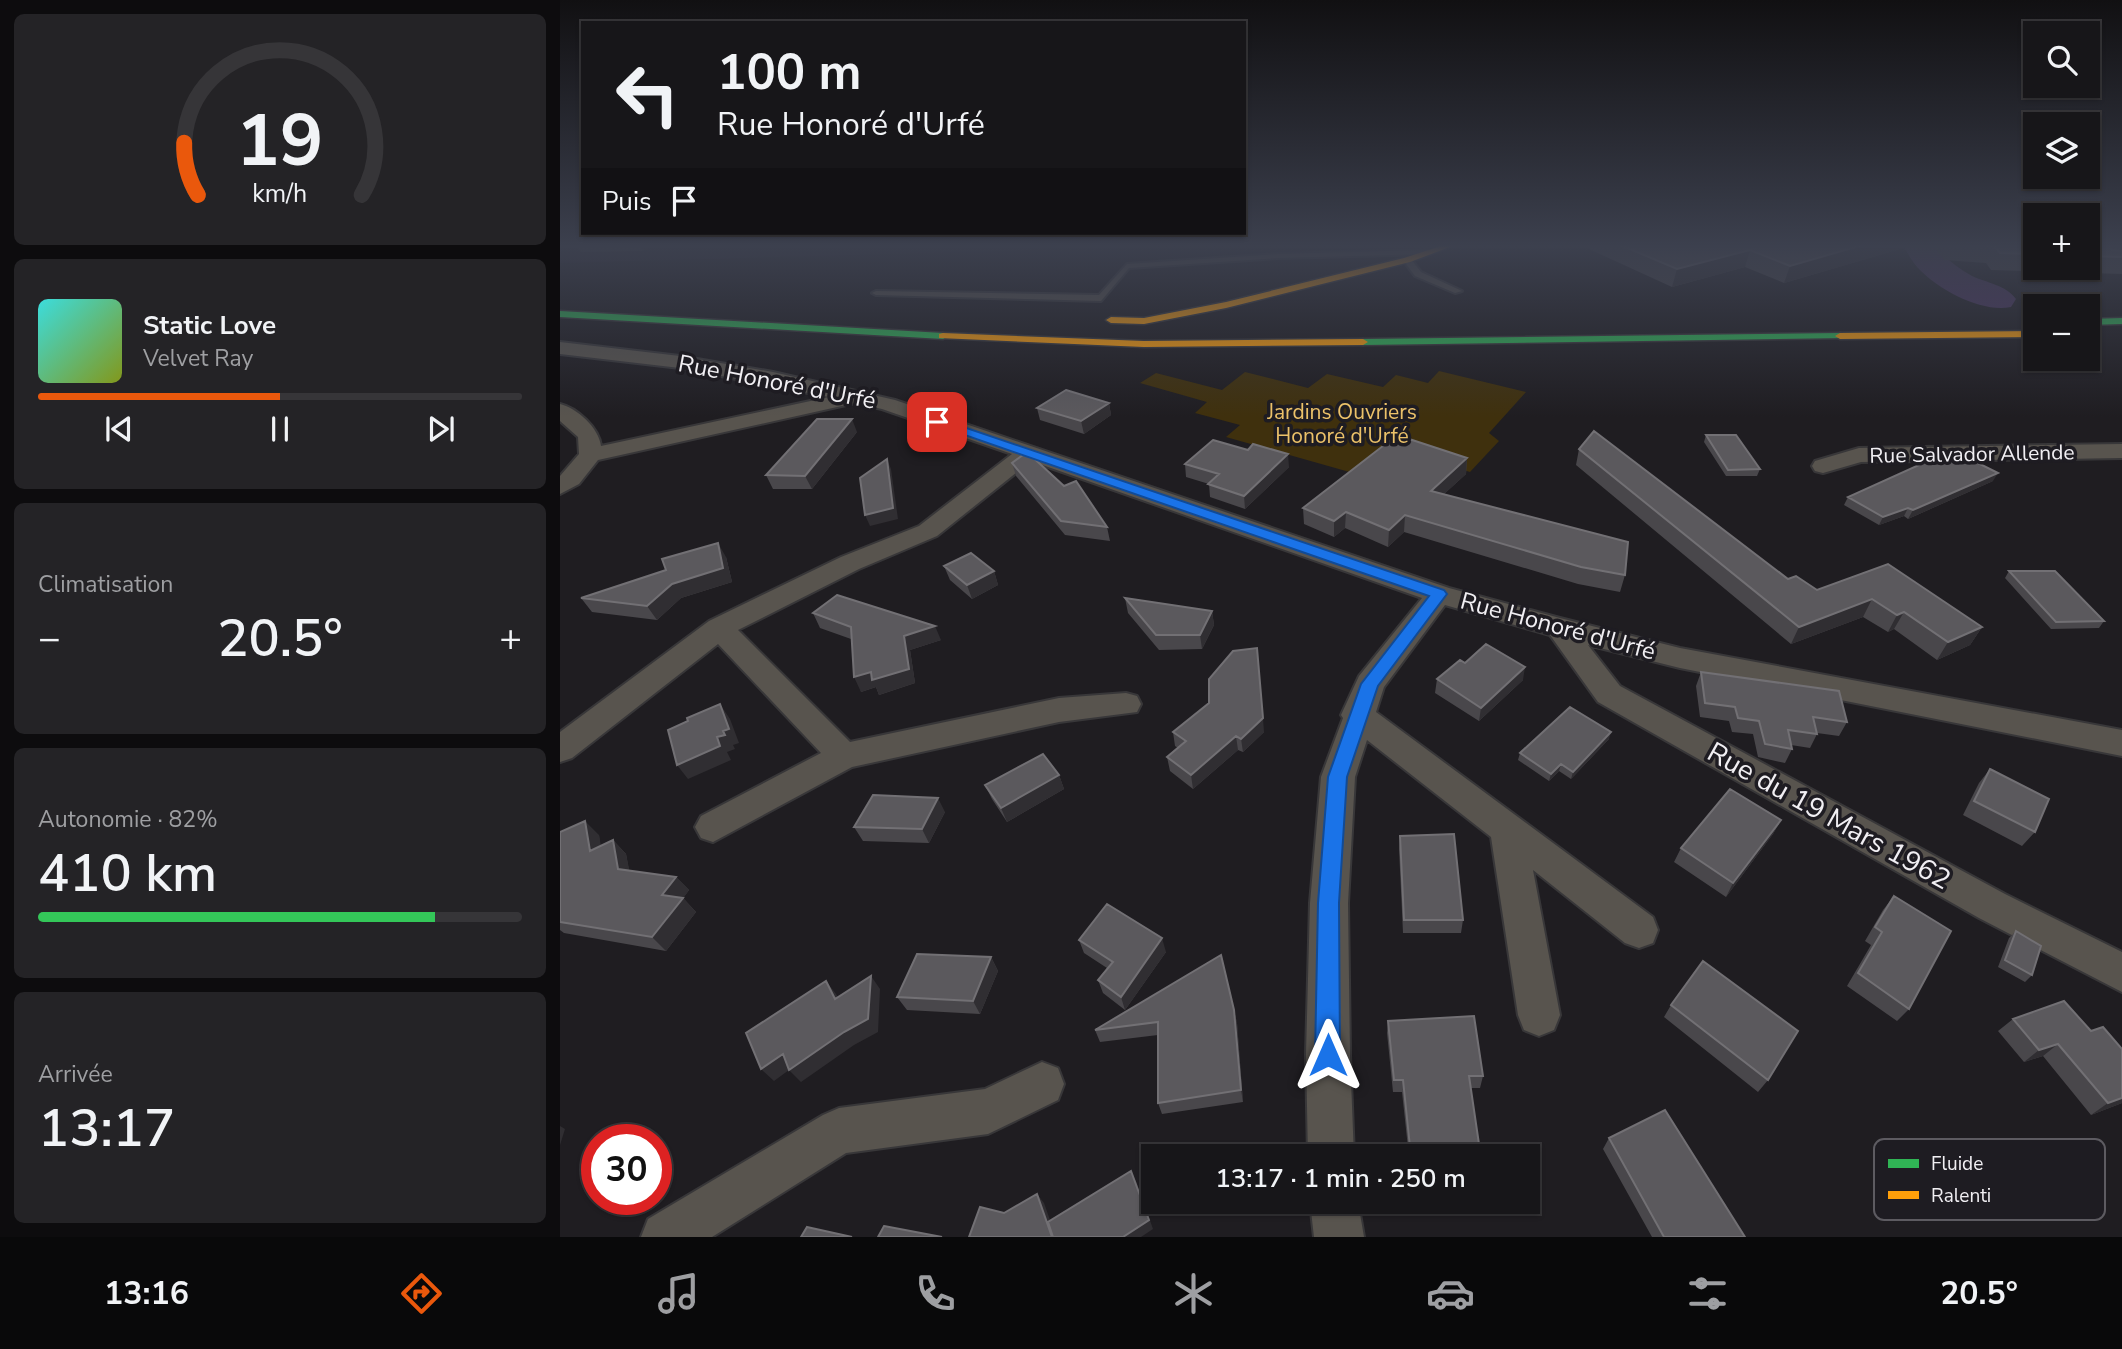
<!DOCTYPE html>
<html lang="fr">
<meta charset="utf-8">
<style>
:root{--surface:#171619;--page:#242326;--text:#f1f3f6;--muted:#9e9fa2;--line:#363538;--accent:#ea580c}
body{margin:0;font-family:"Nunito Sans",sans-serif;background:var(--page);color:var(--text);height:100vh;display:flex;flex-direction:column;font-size:26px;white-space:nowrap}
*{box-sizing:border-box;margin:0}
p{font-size:23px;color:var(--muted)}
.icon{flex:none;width:38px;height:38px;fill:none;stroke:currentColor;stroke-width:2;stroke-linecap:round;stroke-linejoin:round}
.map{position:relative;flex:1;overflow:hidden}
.details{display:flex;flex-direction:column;gap:14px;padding:14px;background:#0d0c0e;width:560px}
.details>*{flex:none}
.banner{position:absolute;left:21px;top:21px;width:665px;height:214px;border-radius:0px;box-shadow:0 2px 5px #0004,0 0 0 2px var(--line);background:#171619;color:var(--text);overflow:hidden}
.controls{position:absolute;left:1463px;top:21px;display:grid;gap:14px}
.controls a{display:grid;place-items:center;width:77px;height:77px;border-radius:0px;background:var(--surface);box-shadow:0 2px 5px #0004,0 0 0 2px var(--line);font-size:35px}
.speed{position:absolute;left:21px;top:1124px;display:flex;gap:14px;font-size:35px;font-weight:700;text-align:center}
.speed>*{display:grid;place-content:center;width:91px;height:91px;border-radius:50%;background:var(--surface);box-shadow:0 2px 5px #0004,0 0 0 2px var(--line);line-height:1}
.speed .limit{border:10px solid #d22;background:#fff;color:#111}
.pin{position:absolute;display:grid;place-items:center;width:60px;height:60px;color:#fff;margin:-30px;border-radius:14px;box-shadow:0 4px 10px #0006}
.me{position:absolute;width:77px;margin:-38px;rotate:0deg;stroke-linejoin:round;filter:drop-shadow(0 0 5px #0008)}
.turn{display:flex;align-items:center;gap:24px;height:147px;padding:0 21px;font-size:32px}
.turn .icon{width:91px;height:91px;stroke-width:2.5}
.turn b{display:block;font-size:49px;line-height:60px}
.then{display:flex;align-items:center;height:66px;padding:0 21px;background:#0003;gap:14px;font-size:26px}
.big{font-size:52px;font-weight:600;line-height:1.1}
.details .tile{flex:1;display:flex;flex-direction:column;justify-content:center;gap:10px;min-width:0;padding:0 24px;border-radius:10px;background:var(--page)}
.details .dial{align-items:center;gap:0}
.dial svg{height:182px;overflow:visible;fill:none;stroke:var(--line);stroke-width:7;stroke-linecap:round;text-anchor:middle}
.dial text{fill:var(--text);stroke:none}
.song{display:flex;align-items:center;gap:21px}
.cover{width:84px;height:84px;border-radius:10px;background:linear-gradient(135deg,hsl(180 70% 55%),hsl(70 70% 35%))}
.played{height:7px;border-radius:4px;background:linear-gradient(90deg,var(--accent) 50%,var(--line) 50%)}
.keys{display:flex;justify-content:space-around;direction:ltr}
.heat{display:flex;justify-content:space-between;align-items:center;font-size:38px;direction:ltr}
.charge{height:10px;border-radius:5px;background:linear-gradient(90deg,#34c759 82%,var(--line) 0)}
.trip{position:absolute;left:581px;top:1144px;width:399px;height:70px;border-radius:0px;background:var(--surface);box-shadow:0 2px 5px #0004,0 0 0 2px var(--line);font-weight:600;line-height:70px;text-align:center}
.tab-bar{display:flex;height:112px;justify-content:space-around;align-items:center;background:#09090a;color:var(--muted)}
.tab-bar .icon{width:49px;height:49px}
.tab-bar .active{color:var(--accent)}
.tab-bar b{font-size:32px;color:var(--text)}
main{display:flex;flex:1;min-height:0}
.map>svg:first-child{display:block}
.built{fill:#27222c}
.green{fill:#3f300d}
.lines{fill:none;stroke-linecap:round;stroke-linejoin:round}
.river{fill:#4d3663;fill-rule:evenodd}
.lane-casing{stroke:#383739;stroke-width:4}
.street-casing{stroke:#383739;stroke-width:4}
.fast-casing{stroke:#383739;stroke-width:3}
.slow-casing{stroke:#383739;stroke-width:3}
.lane{fill:#58544e;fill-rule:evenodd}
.street{fill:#58544e;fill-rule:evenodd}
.fast{fill:#30b455;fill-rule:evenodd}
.slow{fill:#ff9f0a;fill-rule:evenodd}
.wall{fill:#49474b}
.shaded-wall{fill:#302e32}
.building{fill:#5b595d;stroke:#727074;stroke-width:2}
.route{fill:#1a73e8;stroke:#114b97;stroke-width:2}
.labels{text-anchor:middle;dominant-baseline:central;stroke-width:7;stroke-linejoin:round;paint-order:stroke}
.far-park-label{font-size:21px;fill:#ebc169;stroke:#1e1c22}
.far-street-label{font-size:21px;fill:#f1eff3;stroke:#1e1c22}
.street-label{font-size:24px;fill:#f1eff3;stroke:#1e1c22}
.near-street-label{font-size:28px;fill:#f1eff3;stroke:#1e1c22}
.key{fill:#1e1c22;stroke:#5d5b61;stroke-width:2}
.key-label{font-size:19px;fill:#f1eff3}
</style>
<main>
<section class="details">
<div class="tile dial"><svg viewBox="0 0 100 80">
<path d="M14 69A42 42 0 1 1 86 69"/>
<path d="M14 69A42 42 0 0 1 8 46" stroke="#ea580c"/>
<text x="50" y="56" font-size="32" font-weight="700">19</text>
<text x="50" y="72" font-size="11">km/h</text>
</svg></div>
<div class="tile">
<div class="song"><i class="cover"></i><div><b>Static Love</b><p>Velvet Ray</p></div></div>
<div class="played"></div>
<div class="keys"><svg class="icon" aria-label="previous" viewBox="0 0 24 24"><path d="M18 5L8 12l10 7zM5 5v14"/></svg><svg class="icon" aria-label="pause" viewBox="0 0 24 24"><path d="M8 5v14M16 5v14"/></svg><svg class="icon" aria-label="next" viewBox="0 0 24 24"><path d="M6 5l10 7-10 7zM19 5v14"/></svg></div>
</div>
<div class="tile"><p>Climatisation</p>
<div class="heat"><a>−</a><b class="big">20.5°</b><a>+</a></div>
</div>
<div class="tile"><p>Autonomie · 82%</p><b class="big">410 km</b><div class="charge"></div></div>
<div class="tile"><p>Arrivée</p><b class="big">13:17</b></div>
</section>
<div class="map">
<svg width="1562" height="1237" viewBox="0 0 1562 1237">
<rect width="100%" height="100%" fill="#1f1d21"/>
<path class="built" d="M0 244H692L0 263Z"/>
<path class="green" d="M879 371 966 392 929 433 939 441 910 472 832 449 800 475 666 437 680 425 635 413 647 402 580 383 596 373 662 390 685 372 748 388 767 374 823 387 836 375 868 383Z"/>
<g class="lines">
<path class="river" d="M1342 244H1374C1384 257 1397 268 1412 276 1427 283 1446 285 1456 299L1451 307C1423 313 1381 291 1361 271 1353 264 1348 253 1342 244Z"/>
<defs>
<path id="lane" d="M866 250 870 252 869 254 718 258 569 268 541 301 316 295 312 293 316 291 539 295 567 264 718 254Z
M844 258H850L861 272 902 291 895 293 855 276 843 260Z"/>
<path id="street" d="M0 342 120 356 213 372 335 400 889 588 1000 618 1120 648 1562 730V756L1120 668 1028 645 1060 686 1445 894 1562 952V992L1419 918 1038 702 990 635 885 605 824 687 816 712 1093 917 1098 930 1093 943 1079 948 1065 943 973 870 1000 1015 994 1030 979 1036 964 1030 958 1015 931 837 807 740 795 777 788 903 790 1055 794 1157H748L746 1055 750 903 761 777 783 718 781 715 799 676 862 598 471 461 377 536 299 569 178 630 290 742 499 698 566 693 577 696 581 704 577 712 499 722 292 767 153 842 141 838 135 827 141 816 261 753 158 644 12 758 0 762V732L149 621 281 557 359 526 452 454 322 409 295 403 38 460 19 484 0 494V476L19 454 18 437 0 421V404C17 408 39 428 41 446L269 397 120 368 0 354Z
M1562 444V458L1301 462 1263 473 1255 471 1252 466 1255 461 1299 448Z
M482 1062 498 1068 504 1084 498 1100 428 1134 286 1153 152 1237H81L88 1219 263 1115 279 1108 425 1089Z
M750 1202H798L804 1237H754Z"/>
<path id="fast" d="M0 311 383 333 388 336 383 339 0 317Z
M1562 318V324L1528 325V319Z
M1280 333 1284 334V338L803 345 798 342 803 339Z"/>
<path id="slow" d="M887 244H898L850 262 666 308 584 324 551 323 546 320 551 317 584 318 666 302 844 258Z
M1475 331V337L1280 339 1275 336 1280 333Z
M383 333 584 341 803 339 808 342 803 345 584 347 379 338V334Z"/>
</defs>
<use href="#lane" class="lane-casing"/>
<use href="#street" class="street-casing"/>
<use href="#fast" class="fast-casing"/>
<use href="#slow" class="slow-casing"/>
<use href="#lane" class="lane"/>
<use href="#street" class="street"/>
<use href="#fast" class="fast"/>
<use href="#slow" class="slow"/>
</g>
<path class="wall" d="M16 244H94L83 251 21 252Z
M1018 244H1357L1224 283 1185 267 1112 287Z
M1372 244H1475V268H1528V244H1562V274L1431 270 1426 263 1384 260Z
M549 403 551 415 524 434 480 420 477 408Z
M297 432 252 489H213L206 475Z
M1146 435 1200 469 1197 476H1166L1144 442Z
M1019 449 1228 579 1257 590 1328 564 1422 627 1410 645 1377 660 1334 629 1328 632 1303 617 1231 644 1016 465Z
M907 458 906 474 884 494 1065 575 1060 592 1018 584 844 532 828 547 785 528 774 537 744 524 743 508Z
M452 463 547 527 550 541 505 535 456 476Z
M625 464 729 467 685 509 650 497 649 484 626 477Z
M1433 481 1348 519 1344 516 1319 525 1284 505 1288 497Z
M166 557 172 582 121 598 97 620 32 612 21 598Z
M384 566 434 571 438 585 412 599 390 580Z
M1449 571 1544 621 1539 628 1491 629 1445 578Z
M565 598 652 611 654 625 642 649 599 650 568 613Z
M253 613 381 640 350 650 355 683 319 695 316 687 301 692 291 639 260 628Z
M905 663 963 680 919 721 875 693 877 679Z
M1141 672 1287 722 1279 736 1257 733V734L1250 748 1231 745 1232 749 1225 763 1198 757 1193 734 1172 732 1169 721 1140 717 1136 686Z
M613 732H704L683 752 678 750 633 789 610 771 607 757 618 748 615 746Z
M1049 739 1011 779 999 771 989 781 958 760 960 753Z
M1430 769 1475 832 1462 846 1403 815 1419 783Z
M499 775 504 789 447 822 432 799 425 785Z
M385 812 369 843 303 841 294 827Z
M1221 820 1213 834 1166 897 1114 862 1121 848Z
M0 832 39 835 40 846 53 840 66 854 69 871 116 877 129 890 123 898 136 912 106 951 4 933 0 930Z
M840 836 903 920 901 933H843L839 849Z
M1334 896 1349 1009 1337 1021 1287 986 1311 945 1305 941 1323 910Z
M1456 931 1472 975 1465 982 1438 967 1449 938Z
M519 940 606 952 565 1010 543 993 538 980 547 968 524 953Z
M661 955 677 1023 683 1102 602 1114 598 1103V1035L540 1042 535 1030Z
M431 957 438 971 420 1014 347 1010 337 997Z
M1111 1005 1208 1080 1198 1092 1104 1017Z
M1453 1019 1531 1031 1562 1049V1103L1531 1115 1483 1056 1464 1062 1438 1031Z
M828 1021 923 1076 920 1088H911L919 1144 916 1155 849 1157 842 1092H833L827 1033Z
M1049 1138 1185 1237H1092L1043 1149Z"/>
<path class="shaded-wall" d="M79 244H94L83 251Z
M1306 244H1357L1224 283 1230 266Z
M1190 250 1185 267 1112 287 1117 269Z
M549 403 551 415 524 434 521 421Z
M292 419 297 432 252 489 245 476Z
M728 454 729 467 685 509 684 496Z
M907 458 906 474 870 507 871 491Z
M327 459 331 469 338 519 310 526 305 515Z
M1438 473 1433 481 1348 519 1353 510Z
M1348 508 1344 516 1319 525 1323 517Z
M786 512 785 528 774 537V521Z
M845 515 844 532 828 547 829 530Z
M158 543 166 557 172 582 121 598 97 620 87 606Z
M434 571 438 585 412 599 407 585Z
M1312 599 1303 617 1231 644 1239 627Z
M652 611 654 625 642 649 640 635Z
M1344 612 1334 629 1328 632 1337 615Z
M375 626 381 640 350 650 355 683 319 695 316 687 301 692 294 677 311 672 344 636Z
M1422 627 1410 645 1377 660 1388 642Z
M965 667 963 680 919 721 921 708Z
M160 704 170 719 179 743 173 745 175 749 167 752 171 760 128 779 117 765 157 737 163 731Z
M703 718 704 732 683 752 681 739Z
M1051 732 1049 739 1011 779 1013 772Z
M676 736 678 750 633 789 631 775Z
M1001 764 999 771 989 781 991 774Z
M499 775 504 789 447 822 441 808Z
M378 798 385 812 369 843 362 829Z
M1221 820 1213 834 1166 897 1173 883Z
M25 821 39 835 44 864 30 851Z
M53 840 66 854 72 883 58 869Z
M116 877 129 890 122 900 123 898 136 912 106 951 92 937 102 895Z
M602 938 606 952 565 1010 561 997Z
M431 957 438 971 420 1014 413 1001Z
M311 976 320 989 318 1032 294 1045 241 1082 229 1070 214 1081 201 1069Z
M266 981 276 994 286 1012 275 999Z
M674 1010 677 1023 683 1102 681 1090Z
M1498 1044 1483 1056 1464 1062 1479 1050Z
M1562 1098V1103L1531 1115 1548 1103Z
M0 1126 5 1129 0 1145Z
M571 1171 576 1181 593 1229 581 1237H563Z
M477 1194 484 1203 496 1237H492Z"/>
<path class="building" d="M1058 244H1306L1230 266 1190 250 1117 269Z
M1399 244H1475V254L1440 253 1434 246Z
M1528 244H1547L1552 250 1562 251V257L1528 256Z
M506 390 549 403 521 421 477 408Z
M257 419H292L245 476 206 475Z
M1034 431 1228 579 1236 576 1257 590 1328 564 1422 627 1388 642 1344 612 1337 615 1312 599 1239 627 1019 449Z
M837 435 907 458 871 491 1068 542 1065 575 1021 567 845 515 829 530 786 512 774 521 743 508Z
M1146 435H1176L1200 469 1168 470Z
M653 440 688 450 693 444 728 454 684 496 648 484 659 474 625 464Z
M467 452 504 486 516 481 547 527 501 521 452 463Z
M1381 455H1402L1438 473 1353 510 1348 508 1323 517 1288 497Z
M327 459 333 508 305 515 300 478Z
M158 543 163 568 112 584 87 606 21 598 106 570 102 559Z
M411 553 434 571 407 585 384 566Z
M1449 571H1495L1544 621 1496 622Z
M277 595 375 626 344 636 349 669 312 680 311 672 294 677 291 627 253 613Z
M565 598 652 611 640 635H596Z
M926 644 965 667 921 708 877 679 900 660 905 663Z
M697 648 703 718 681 739 676 736 631 775 607 757 626 741 613 732 649 703V679L673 651Z
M1141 672 1279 691 1287 722 1253 717 1257 734 1228 730 1232 749 1205 744 1199 721 1178 718 1175 707 1145 703Z
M160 704 169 729 163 731 165 735 157 737 160 746 117 765 108 730 128 721 127 718Z
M1010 707 1051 732 1013 772 1001 764 991 774 960 753Z
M483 754 499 775 441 808 425 785Z
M1430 769 1489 799 1475 832 1414 801Z
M1170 789 1221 820 1173 883 1121 848Z
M313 795 378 798 362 829 294 827Z
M25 821 30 851 53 840 58 869 116 877 102 895 123 898 92 937 0 922V832Z
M894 834 903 920H844L840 836Z
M1334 896 1391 931 1349 1009 1298 973 1322 932 1315 927Z
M547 904 602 938 561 997 538 980 553 962 519 940Z
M1456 931 1481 946 1472 975 1445 960Z
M357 954 431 957 413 1001 337 997Z
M661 955 674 1010 681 1090 598 1103V1022L535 1030Z
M1143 961 1238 1031 1208 1080 1111 1005Z
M311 976 308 1019 284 1032 229 1070 223 1054 201 1069 186 1033 266 981 275 999Z
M1504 1001 1531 1031 1543 1027 1562 1049V1098L1548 1103 1498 1044 1479 1050 1453 1019Z
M914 1016 923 1076H909L919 1144 850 1147 843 1080H834L828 1021Z
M1105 1110 1185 1237H1104L1049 1138Z
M571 1171 589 1220 563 1237H493L488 1222Z
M477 1194 492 1237H409L420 1207 444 1213Z
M324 1226 382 1237H318Z
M247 1227 292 1237H241Z"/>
<linearGradient id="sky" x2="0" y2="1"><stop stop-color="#111012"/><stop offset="0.59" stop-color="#3c404e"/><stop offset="1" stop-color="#3c404e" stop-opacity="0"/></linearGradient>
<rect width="1562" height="417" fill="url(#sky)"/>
<path class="route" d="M377 418 884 590 887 594 818 686 787 777 779 903 780 1055 776 1064 768 1067 759 1064 755 1055 758 903 768 777 801 684 869 596 373 424 371 422Z"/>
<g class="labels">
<g class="far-park-label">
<text x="782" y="412">Jardins Ouvriers<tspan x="782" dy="24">Honoré d'Urfé</tspan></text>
</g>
<g class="far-street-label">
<text transform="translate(1412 454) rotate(-1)">Rue Salvador Allende</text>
</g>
<g class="street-label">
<text transform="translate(217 382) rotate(11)">Rue Honoré d'Urfé</text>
<text transform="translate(998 626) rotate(15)">Rue Honoré d'Urfé</text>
</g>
<g class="near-street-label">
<text transform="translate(1269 816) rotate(29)">Rue du 19 Mars 1962</text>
</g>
</g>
<rect x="1314" y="1139" width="231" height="81" rx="10" class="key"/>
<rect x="1328" y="1159" width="31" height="9" fill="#30b455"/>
<rect x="1328" y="1191" width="31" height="8" fill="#ff9f0a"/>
<g class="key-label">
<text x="1371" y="1170">Fluide</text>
<text x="1371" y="1202">Ralenti</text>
</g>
</svg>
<div class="controls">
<a><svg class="icon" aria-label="search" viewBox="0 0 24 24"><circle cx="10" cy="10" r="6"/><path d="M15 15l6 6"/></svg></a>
<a><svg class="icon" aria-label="layers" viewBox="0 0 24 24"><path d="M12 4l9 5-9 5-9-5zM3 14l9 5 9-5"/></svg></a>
<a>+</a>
<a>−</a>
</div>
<div class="speed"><div class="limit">30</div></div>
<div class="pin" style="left:377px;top:422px;background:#d93025"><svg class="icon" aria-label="arrive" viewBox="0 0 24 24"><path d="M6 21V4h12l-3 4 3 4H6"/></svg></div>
<svg class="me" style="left:768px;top:1055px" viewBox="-20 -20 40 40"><path d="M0-17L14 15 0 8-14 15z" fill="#1a73e8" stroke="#fff" stroke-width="4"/></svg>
<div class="trip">13:17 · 1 min · 250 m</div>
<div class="banner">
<div class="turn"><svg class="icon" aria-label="left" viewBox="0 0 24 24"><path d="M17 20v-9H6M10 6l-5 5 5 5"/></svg><div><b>100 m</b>Rue Honoré d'Urfé</div></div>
<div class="then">Puis<svg class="icon" aria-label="arrive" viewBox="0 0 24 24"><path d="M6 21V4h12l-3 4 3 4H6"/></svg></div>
</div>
</div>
</main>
<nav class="tab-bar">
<b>13:16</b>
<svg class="icon active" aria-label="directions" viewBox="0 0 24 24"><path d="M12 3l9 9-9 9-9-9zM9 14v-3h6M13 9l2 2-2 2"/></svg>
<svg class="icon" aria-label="music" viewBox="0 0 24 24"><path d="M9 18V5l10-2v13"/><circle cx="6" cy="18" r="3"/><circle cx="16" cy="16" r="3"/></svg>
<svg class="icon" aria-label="phone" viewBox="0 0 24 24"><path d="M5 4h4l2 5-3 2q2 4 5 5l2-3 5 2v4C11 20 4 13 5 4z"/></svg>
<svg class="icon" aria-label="climate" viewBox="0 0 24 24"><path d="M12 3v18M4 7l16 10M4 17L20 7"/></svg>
<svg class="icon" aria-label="car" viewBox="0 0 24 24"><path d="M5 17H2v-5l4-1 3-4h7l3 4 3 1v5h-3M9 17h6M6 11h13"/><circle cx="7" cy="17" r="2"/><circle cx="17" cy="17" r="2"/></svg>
<svg class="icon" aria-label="filters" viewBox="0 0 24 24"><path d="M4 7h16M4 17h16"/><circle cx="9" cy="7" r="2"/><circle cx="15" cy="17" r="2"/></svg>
<b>20.5°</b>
</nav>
